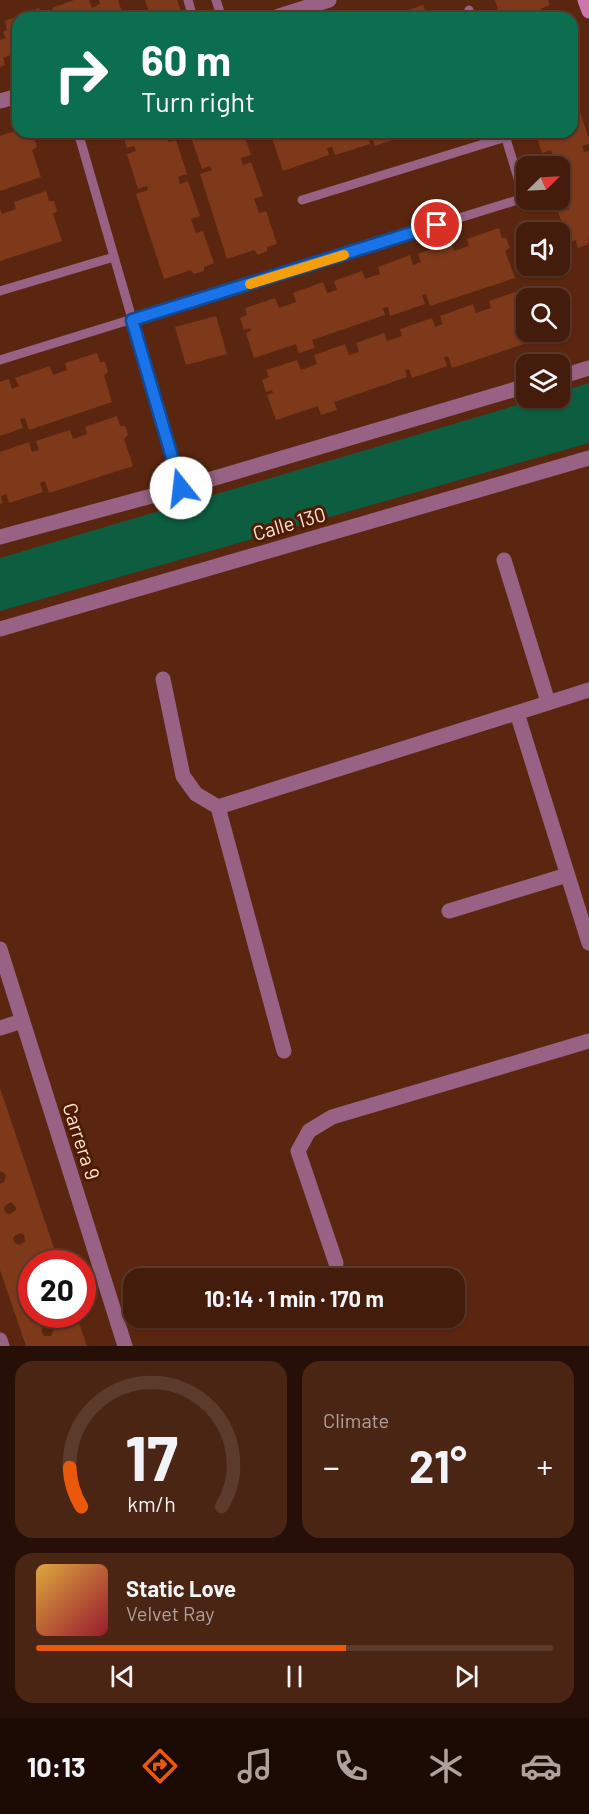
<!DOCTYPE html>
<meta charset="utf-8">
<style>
:root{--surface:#441c0b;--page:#4b2514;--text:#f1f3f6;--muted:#afa19d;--line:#5c3a2c;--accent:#ea580c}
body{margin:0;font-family:Barlow,sans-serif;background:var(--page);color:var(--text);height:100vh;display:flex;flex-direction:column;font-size:22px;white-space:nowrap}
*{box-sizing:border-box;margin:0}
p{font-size:20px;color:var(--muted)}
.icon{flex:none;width:33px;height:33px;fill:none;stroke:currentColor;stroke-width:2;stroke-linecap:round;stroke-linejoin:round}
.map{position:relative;height:1346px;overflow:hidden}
.side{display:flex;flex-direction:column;gap:15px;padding:15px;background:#250f06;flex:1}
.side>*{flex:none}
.top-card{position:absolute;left:12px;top:12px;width:566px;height:126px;border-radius:18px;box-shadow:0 2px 4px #0004,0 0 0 2px var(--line);background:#0b6e4f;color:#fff;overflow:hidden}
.needle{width:39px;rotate:66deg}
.buttons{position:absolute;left:516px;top:156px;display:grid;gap:12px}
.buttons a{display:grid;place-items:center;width:54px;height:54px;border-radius:12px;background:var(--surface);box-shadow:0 2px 4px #0004,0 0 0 2px var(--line);font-size:30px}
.speed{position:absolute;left:18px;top:1250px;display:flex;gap:12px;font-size:30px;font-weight:700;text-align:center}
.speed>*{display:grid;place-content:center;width:78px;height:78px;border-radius:50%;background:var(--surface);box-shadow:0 2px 4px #0004,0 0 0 2px var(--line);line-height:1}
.speed .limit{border:9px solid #d22;background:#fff;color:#111}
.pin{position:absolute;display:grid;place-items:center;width:51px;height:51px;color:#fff;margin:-26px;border:3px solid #fff;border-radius:50%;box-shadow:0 2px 6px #0007}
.me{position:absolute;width:66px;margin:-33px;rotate:344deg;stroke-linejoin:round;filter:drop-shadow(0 0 4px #0008)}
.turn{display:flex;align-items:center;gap:21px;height:126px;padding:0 30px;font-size:27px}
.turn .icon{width:78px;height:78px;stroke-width:2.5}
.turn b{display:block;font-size:42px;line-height:51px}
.big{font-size:45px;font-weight:700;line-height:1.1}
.side .widget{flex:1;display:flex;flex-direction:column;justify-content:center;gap:9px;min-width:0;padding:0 21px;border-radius:18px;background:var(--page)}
.side .dial{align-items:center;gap:0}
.dial svg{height:156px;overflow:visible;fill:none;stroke:var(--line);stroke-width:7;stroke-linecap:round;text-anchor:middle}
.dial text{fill:var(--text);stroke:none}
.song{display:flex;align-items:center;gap:18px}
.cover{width:72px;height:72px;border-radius:9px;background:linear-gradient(135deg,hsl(40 70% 55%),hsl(350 70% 35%))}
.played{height:6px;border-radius:3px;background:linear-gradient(90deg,var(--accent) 60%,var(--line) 60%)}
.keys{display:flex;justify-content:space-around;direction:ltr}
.heat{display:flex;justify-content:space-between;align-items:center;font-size:33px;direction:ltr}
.side .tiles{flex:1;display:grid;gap:15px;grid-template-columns:1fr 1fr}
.widget:last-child{grid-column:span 2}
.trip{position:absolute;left:123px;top:1268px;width:342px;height:60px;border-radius:18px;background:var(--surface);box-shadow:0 2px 4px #0004,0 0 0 2px var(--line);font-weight:700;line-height:60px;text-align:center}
.dock{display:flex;height:96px;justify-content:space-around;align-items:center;background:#1b0b04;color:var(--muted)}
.dock .icon{width:42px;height:42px}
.dock .current{color:var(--accent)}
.dock b{font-size:27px;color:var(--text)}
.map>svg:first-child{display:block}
.green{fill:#0d5e41}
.building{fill:#7e391a;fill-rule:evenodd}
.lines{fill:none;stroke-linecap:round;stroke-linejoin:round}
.lane{stroke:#976283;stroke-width:9}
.street{stroke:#976283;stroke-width:15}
.secondary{stroke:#cb78ac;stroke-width:15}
.route-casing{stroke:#114b97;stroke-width:15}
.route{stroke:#1a73e8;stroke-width:10}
.slow{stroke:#f59e0b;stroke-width:10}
.labels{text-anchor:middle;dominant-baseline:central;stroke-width:6;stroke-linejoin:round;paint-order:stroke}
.street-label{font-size:20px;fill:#fde3d9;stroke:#4f1c03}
</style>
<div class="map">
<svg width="589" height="1346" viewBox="0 0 589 1346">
<rect width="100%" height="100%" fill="#5b260f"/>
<path class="green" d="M589 383V443L0 611V558L541 398H560V392Z"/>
<path class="building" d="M74 0H89L92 8 100 4 99 0H118L122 12 126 11 128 18H81L79 13 73 16 74 18H48L55 15 52 8Z
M145 0H177L181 11 160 18H151Z
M495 0H548L550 5 540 9 543 18H509L508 17 501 18Z
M423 5 427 15 431 14 432 18H392L391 16Z
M39 8 44 18H24L23 15Z
M21 15 22 18H18V63L13 54 3 58 5 65 0 67V40L6 38 3 32 7 30 5 21Z
M572 83 576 97 572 99Z
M578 106 589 139V144L582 146 584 152 589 151V237H588L589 244 578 248 576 240 569 242 558 212 569 209 563 192 560 193V166H544V164L555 160 551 150 542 153 535 132H572V109Z
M18 130V132H27L29 137H34L37 147 32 150 41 177 0 191V136Z
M122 132H165L168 142 176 140 187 174 178 177 180 184 188 181 200 216 191 219 196 233 203 231 214 263 204 267V271L194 274 191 270 164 279 136 194 148 190 147 186 138 189 127 154 136 151 134 146 127 148Z
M197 132H243L251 155 241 158 243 165 251 162 263 196 254 199 259 213 266 211 277 244 267 247V251L258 255 254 250 227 259 200 174 212 170 210 166 202 169 190 134Z
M270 132H416L375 146 371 134 367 135 370 144 335 155 332 147 327 148 329 155 283 171Z
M46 191 49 201H54L57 211 53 214 62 241 0 261V209L2 214 16 209 14 202Z
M499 228 502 238H506L510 248 505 251 515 278 430 306 426 294 422 295 425 304 390 316 388 307 383 308 385 315 312 340 315 348 299 353 296 344 254 358 246 333 251 331 250 328 244 330 240 318 247 315 245 308 275 298 279 308 296 302 293 293 323 282 327 293 337 290 334 281 362 271 365 279 380 274 378 267 410 255 413 265 421 262 418 254 451 242 454 251 469 246 467 239Z
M521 290 524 300H526V332H533L536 340 452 368 448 356 444 357 447 366 412 378 409 369 405 370 407 377 334 402 337 410 321 415 318 406 276 420 267 395 273 393 272 390 266 392 262 380 269 377 266 370 297 360 301 370 317 364 314 355 345 344 349 355 359 352 356 343 384 333 387 341 402 336 400 329 432 318 435 327 443 324 440 316 473 304 476 313 491 308 489 301Z
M216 316 227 354 186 365 175 327Z
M97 353 100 362H105L108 372 104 375 112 402 29 430 25 418 20 419 23 428 0 436V382L9 379 12 389 19 386 15 378 50 366 53 375 67 370 65 363Z
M117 416 120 426H125L128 435 124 439 133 466 49 493 45 481 40 483 43 492 9 503 6 494 1 496 3 503 0 504V452L29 442 32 452 39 450 36 441 70 430 73 439 87 434 85 427Z
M0 1088 59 1263H30L23 1266V1270L25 1274H32V1314H76L87 1346H26L0 1270V1184L4 1182 6 1176 4 1173 0 1171ZM11 1202 16 1207V1210L10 1214 6 1213 4 1209 5 1206ZM21 1233 24 1235 25 1241 20 1245 16 1244 13 1240 14 1236ZM46 1325H49L54 1329 51 1336H44L42 1332V1328Z"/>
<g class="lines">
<path class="lane" d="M188 0 193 18
M216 0 222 18
M469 10 471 18
M78 132 181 488
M302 200 506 137
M0 291 114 257
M0 360 524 198 504 132"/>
<path class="street" d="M273 18 329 0
M0 101 18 96
M560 377 589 368
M0 537 181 488 526 386
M504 560 548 702
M0 629 589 458
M163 679 183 776 196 794 218 807 589 690
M517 713 589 943
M218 807 284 1051
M449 911 567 875
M0 949 125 1346
M0 1028 22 1021
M336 1263 298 1151 309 1131 332 1117 589 1041
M0 1340 2 1346"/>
<path class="secondary" d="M585 0 589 11"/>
</g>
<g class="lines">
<defs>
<path id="route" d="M181 488 132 320 437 225"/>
</defs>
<use href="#route" class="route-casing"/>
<use href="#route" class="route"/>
<path class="slow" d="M250 284 344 255"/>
</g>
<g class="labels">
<g class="street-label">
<text transform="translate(289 523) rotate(-16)">Calle 130</text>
<text transform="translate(82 1141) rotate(72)">Carrera 9</text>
</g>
</g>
</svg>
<div class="buttons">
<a><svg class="needle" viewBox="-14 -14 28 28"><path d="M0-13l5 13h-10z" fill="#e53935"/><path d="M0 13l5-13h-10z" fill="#afa19d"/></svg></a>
<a><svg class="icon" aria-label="sound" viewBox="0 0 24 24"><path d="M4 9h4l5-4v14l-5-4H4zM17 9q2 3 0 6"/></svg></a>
<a><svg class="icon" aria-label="search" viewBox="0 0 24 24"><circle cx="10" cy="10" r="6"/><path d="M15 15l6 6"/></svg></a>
<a><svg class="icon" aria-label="layers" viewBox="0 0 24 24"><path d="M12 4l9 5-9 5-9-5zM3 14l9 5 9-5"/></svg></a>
</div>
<div class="speed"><div class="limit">20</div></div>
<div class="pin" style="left:437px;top:225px;background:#d93025"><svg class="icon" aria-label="arrive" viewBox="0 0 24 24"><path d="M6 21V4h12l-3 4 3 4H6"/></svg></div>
<svg class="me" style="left:181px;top:488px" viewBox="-20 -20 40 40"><circle r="19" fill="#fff"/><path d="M0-13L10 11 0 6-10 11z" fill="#1a73e8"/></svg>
<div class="trip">10:14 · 1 min · 170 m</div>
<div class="top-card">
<div class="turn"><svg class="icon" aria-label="right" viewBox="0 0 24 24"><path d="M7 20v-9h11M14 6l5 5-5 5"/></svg><div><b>60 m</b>Turn right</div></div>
</div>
</div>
<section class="side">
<div class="tiles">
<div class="widget dial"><svg viewBox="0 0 100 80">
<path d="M14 69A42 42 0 1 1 86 69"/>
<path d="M14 69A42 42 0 0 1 8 49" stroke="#ea580c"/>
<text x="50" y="56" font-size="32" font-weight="700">17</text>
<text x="50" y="72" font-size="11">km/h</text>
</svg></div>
<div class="widget"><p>Climate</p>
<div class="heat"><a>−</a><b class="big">21°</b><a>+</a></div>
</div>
<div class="widget">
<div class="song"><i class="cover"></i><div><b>Static Love</b><p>Velvet Ray</p></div></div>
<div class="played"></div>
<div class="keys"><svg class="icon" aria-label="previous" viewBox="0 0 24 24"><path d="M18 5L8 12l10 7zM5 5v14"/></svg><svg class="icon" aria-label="pause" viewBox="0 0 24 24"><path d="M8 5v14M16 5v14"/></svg><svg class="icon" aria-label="next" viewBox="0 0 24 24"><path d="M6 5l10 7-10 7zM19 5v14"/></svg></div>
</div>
</div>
</section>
<nav class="dock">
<b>10:13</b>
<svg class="icon current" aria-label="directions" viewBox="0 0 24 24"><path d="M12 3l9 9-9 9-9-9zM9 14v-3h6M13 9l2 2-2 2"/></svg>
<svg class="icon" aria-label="music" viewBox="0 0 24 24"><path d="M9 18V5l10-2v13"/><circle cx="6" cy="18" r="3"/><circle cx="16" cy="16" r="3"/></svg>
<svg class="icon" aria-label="phone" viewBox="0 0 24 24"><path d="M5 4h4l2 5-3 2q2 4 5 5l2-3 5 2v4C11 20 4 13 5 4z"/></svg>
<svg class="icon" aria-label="climate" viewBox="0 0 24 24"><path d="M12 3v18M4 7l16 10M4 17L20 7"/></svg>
<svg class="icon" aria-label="car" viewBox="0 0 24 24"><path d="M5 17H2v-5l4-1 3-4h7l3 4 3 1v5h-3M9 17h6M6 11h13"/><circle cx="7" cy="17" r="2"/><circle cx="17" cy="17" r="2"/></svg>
</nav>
